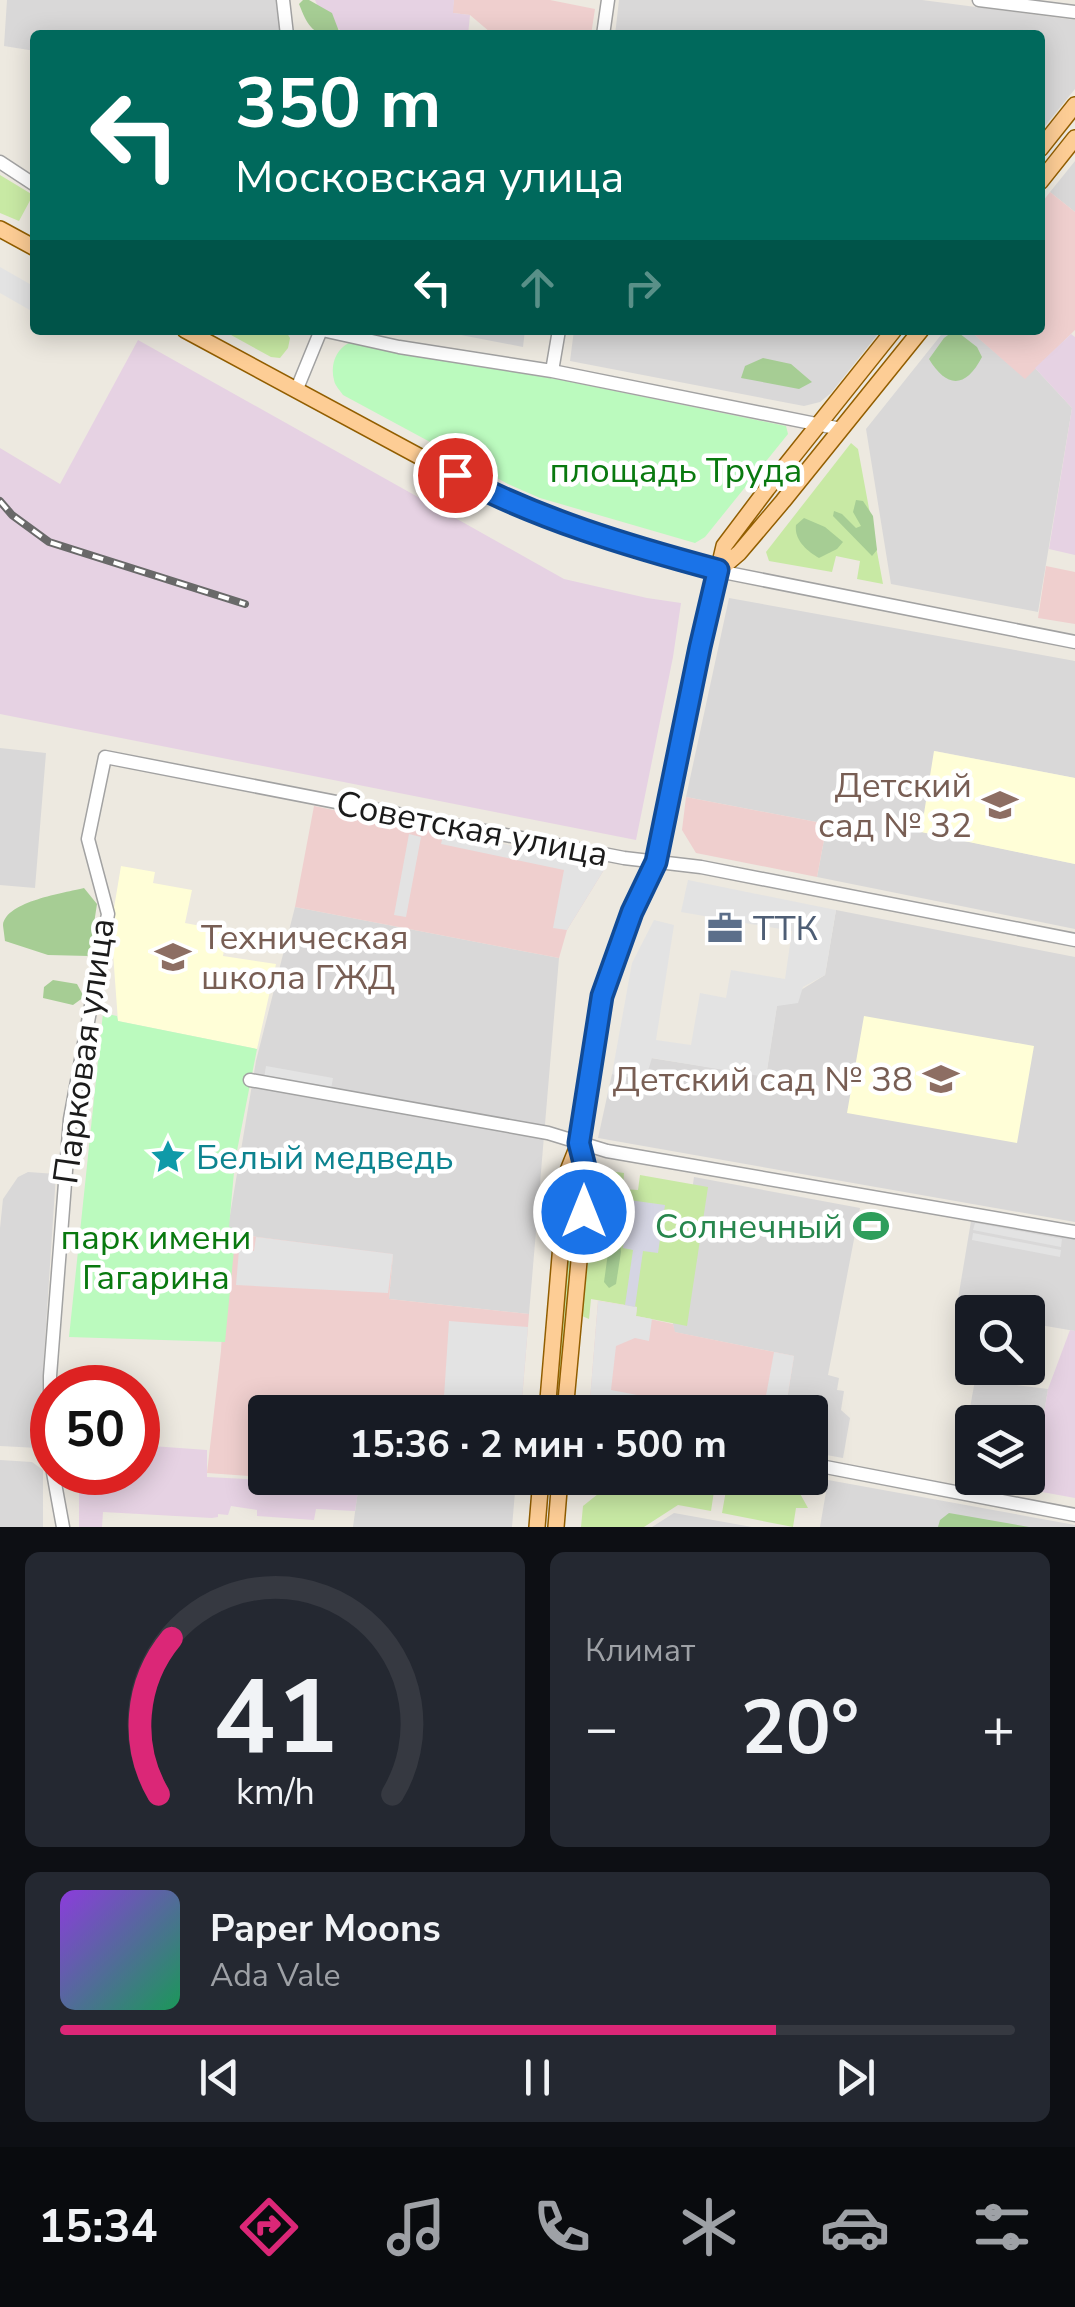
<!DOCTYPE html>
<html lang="ru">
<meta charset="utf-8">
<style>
:root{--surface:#171b24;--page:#242831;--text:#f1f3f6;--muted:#9ea1a6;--line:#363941;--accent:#db2777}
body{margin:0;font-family:"Nunito Sans",sans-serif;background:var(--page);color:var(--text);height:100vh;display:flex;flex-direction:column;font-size:38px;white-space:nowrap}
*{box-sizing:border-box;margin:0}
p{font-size:32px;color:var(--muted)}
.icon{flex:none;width:55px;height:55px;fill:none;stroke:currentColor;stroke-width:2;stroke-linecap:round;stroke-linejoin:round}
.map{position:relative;height:1527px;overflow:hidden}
.details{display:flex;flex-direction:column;gap:25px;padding:25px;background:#0d0f14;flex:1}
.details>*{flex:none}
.hud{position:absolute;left:30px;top:30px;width:1015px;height:305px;border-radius:10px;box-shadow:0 5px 25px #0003;background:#00695c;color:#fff;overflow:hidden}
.tools{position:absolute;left:955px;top:1295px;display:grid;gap:20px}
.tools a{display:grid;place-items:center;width:90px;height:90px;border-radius:10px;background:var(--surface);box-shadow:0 5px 25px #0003;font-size:50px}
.speed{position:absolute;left:30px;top:1365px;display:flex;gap:20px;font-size:50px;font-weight:700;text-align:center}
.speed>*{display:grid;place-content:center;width:130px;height:130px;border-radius:50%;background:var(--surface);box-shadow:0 5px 25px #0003;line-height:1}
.speed .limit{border:15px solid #d22;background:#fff;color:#111}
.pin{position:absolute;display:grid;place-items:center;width:85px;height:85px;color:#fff;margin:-42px;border:5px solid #fff;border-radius:50%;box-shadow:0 2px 10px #0007}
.me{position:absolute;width:110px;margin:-55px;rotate:0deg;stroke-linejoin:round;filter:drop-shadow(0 0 8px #0008)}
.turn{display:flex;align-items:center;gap:35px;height:210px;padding:0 40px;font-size:45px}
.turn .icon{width:130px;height:130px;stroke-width:2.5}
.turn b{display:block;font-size:70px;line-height:85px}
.lanes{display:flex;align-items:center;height:95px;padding:0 40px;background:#0003;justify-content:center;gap:50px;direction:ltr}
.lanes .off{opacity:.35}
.big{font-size:75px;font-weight:700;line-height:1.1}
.details .card{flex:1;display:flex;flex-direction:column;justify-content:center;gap:15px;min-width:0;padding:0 35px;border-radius:15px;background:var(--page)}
.details .dial{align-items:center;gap:0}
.dial svg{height:260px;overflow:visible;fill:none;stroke:var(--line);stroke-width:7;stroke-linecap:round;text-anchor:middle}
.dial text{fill:var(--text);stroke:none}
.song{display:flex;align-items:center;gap:30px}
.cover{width:120px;height:120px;border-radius:15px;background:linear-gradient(135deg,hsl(270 70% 55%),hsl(150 70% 35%))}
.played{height:10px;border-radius:5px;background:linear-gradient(90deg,var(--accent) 75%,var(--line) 75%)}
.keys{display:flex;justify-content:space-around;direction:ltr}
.heat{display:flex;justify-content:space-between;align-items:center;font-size:55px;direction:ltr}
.details .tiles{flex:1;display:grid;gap:25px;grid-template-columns:1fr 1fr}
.card:last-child{grid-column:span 2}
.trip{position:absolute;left:248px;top:1395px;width:580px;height:100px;border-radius:10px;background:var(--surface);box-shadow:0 5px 25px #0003;font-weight:700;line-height:100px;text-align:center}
.dock{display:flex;height:160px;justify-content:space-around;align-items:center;background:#090b0e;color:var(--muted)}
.dock .icon{width:70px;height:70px}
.dock .selected{color:var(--accent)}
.dock b{font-size:45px;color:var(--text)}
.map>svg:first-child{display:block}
.residential{fill:#d9d8d8;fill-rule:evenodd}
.commercial{fill:#efcfce}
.industrial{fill:#e6d2e3}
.education{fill:#fffed7}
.grass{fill:#c8e9a4}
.forest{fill:#a6cd94}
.park{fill:#bbfabe}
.parking{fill:#e3e3e3}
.plaza{fill:#d5d5e3}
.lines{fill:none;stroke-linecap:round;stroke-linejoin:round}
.minor-casing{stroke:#a2a2a2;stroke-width:15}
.major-casing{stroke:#925e00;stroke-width:18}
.minor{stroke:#fff;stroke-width:12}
.major{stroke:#fdcd95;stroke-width:15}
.rail-casing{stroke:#696969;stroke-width:8}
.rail{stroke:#fff;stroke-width:4;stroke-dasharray:11;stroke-linecap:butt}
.route-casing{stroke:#114b97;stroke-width:25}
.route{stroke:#1a73e8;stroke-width:18}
.labels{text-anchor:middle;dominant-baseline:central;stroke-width:9;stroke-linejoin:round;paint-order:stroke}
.park-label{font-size:35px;fill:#09790f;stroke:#fff}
.education-label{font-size:35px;fill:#785e54;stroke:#fff;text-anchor:end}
.street-label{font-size:35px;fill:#1b1b1b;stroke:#fff}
.service-label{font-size:35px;fill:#4e5e75;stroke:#fff;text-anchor:start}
.culture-label{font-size:35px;fill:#0d838f;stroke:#fff;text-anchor:start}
.leisure-label{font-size:35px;fill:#27864d;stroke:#fff;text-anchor:end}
</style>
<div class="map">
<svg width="1075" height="1527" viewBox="0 0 1075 1527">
<rect width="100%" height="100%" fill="#ede9e0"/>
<path class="residential" d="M7 0H276L280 35H35V51L4 46Z
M619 0H922L1075 20V89L1040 132V35H615Z
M1075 161V212L1050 192Z
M435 330H525L523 347Z
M574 330H881L831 393 820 402 804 406 570 361Z
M945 330H969L1025 378 1035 368 1072 408 1038 612 891 584 866 429Z
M729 598 1075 661V778L935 751 922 832 1075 864V929L817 877 827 824 686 797Z
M0 748 46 753 35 888 0 885Z
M295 907 559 958 529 1314 389 1299 393 1255 227 1233 256 1061Z
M836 910 1075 957V1222L598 1138 612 1074 645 1080 651 1058 766 1076 777 1005 825 975Z
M28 1172 56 1174 38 1448 0 1446V1228L3 1199 18 1177Z
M694 1177 860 1208 828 1375 839 1378 837 1390 844 1391 841 1410 850 1418 843 1458 810 1452V1412H785L794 1356 674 1332 673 1324Z
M971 1221 1075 1239V1331L1028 1323V1312L972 1314 956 1311Z
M975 1380 1048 1389 1031 1490 958 1475ZM972 1422H1028V1478H972Z
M0 1460 32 1462 43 1470V1527H0Z
M828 1480 1075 1525V1527H820Z
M359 1483 515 1492 512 1527H353Z
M674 1513 752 1527H652Z"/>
<path class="commercial" d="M454 0H550L595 9 591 35H502L490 32 470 15 452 13Z
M1050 192 1075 212V330L1025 379 969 330H1040V205Z
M1046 566 1075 572V624L1038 618Z
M686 797 827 824 817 877 696 853 682 830Z
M314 806 607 865 567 930 559 958 295 907Z
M227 1233 393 1254 389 1299 529 1314 521 1412H265V1477L207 1473 221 1351Z
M598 1301 637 1307 636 1316 673 1324 675 1332 794 1356 785 1412H589Z
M277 1478H516L515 1492Z"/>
<path class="industrial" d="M315 0H454L453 13 470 15 468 35H357L345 33 324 20Z
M1071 334 1075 337V555L1049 549 1072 408 1035 368Z
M138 340 564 579 647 598 681 603 673 657 636 840 0 714V448L60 484Z
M1070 1330 1075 1331V1498L1031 1490 1048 1389Z
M138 1445 207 1450V1477L359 1485 355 1511 316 1509 314 1520 257 1516V1510L231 1506 228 1515 218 1514V1517L212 1518 103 1512 102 1527H79V1473L138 1472Z"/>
<path class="education" d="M934 751 1075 778V864L921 832Z
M121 866 155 872 153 883 192 890 185 923 227 931 223 956 276 964 257 1049 118 1021 111 926Z
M864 1016 1034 1046 1017 1143 847 1113Z"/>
<path class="grass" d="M0 175 33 195 19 221 0 213Z
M222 330H285L290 338 288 348 280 358 271 357Z
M851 443 858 449 883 584 857 579 860 561 836 556 832 572 769 561 766 552Z
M573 1165 581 1166 561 1384H555Z
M601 1170 624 1173 623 1189 638 1190 640 1175 708 1187 687 1326 636 1316 637 1307 591 1299 589 1319 582 1316 597 1176Z
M618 1478H716L711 1511 678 1505 644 1527H581L583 1506Z
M728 1479 798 1490 808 1508H796L793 1527 722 1513Z"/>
<path class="forest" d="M303 0H309L332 13 340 34C314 38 308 27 299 4Z
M955 330 977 347 982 357C966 388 947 389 929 359L944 338Z
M763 358 791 364 812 382 799 389 741 378 745 366Z
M856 500 863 501 873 516 877 550 872 556 833 516 834 511 842 514 856 528 861 526 853 512Z
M804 518 825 527 843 542 837 549 819 558C807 551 794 540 796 525Z
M84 888 97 904 89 956 48 955 5 941C5 940 3 926 3 925 6 901 65 893 84 888Z
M53 980 77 984 84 997 73 1005 43 998 44 987Z
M611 1231 619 1234 621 1252 616 1284 609 1288 604 1282Z
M949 1513 1029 1527H938L940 1520Z"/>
<path class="park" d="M349 343 561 380 786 426 788 434 705 537 695 543 540 498 508 484 343 395C340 390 335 386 334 380 330 365 336 349 349 343Z
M103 1013 117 1016 118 1021 257 1049 235 1161 229 1227 236 1229 225 1342 69 1337Z"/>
<path class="parking" d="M0 267 35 287V313L0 293Z
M444 832 607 865 567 930 553 928 564 870 441 844Z
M409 834 421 837 406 917 394 915Z
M688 880 836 910 825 975 803 987 798 1003 777 1006 766 1077 652 1058 645 1080 612 1074 632 963 654 920 674 925 656 1040 691 1045 700 993 726 998 731 970 785 979 792 931 681 912Z
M266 1066 333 1078 331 1089 264 1078Z
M975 1223 1062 1239 1061 1247 973 1230Z
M973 1233 1061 1250 1060 1257 972 1240Z
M256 1237 393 1254 388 1293 236 1285 239 1250 254 1251Z
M598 1301 637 1307 636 1316 652 1319 649 1341 635 1338 616 1346 611 1390 726 1412H589Z
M449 1321 528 1327 521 1412H443Z
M774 1352 794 1356 785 1412H763Z"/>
<path class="plaza" d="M629 1200 665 1205 658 1253 643 1251 635 1307 625 1305 633 1250 623 1248Z"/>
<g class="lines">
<defs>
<path id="minor" d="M283 0 287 35
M979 0 1075 12
M603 35 608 0
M0 162 35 185
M322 330 399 347 552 371 841 429
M552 371 559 330
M296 391 321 330
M718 571 1075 642
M250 1080 548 1133 607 1151 1075 1232
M810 1464 1075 1515
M63 1527 50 1456V1376L70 1119 108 914 88 839 105 757 624 858 701 867 1075 940"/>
<path id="major" d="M1040 149 1075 105
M1040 182 1075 138
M0 229 35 248
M185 330 489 494 568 526 718 571
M718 571 739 553 783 501 921 330
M547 1412 567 1173 579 1143 602 996 632 912 656 861 700 647 724 546 767 489 894 330
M565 1412 587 1175 579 1143
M537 1527 541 1478
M556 1527 560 1478"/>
</defs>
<use href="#minor" class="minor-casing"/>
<use href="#major" class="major-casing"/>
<use href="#minor" class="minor"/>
<use href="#major" class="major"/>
<defs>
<path id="rail" d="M0 501 12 515 49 542 245 604"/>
</defs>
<use href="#rail" class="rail-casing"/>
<use href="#rail" class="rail"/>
</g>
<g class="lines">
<defs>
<path id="route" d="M455 475C538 519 628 546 718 570L700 647 656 862 632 912 602 996 579 1143 587 1175 584 1212"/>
</defs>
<use href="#route" class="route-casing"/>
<use href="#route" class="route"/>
</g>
<defs>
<symbol id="school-bare" viewBox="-9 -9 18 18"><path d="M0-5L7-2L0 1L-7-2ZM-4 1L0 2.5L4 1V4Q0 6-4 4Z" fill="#8d6e63" stroke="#fff" stroke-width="2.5" paint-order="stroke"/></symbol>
<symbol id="office-bare" viewBox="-9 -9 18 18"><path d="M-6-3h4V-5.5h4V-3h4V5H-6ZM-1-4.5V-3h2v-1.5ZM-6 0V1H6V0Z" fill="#5c6f8a" stroke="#fff" stroke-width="2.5" paint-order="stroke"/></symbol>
<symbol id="university-bare" viewBox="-9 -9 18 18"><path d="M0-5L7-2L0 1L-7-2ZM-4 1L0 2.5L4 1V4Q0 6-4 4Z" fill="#8d6e63" stroke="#fff" stroke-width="2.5" paint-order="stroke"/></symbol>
<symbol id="sight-bare" viewBox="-9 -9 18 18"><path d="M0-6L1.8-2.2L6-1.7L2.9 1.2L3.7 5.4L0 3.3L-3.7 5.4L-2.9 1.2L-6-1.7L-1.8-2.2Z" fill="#0f9aa8" stroke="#fff" stroke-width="2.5" paint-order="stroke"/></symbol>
<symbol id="stadium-bare" viewBox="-9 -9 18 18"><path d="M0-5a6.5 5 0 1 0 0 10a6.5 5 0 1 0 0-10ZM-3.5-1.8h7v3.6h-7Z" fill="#2e9e5b" stroke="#fff" stroke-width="2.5" paint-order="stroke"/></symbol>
</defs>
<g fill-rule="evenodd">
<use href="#school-bare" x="975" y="780" width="50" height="50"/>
<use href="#office-bare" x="700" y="903" width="50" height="50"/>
<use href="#university-bare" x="148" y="932" width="50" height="50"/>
<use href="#school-bare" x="916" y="1054" width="50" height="50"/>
<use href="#sight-bare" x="143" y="1132" width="50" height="50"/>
<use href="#stadium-bare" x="846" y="1201" width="50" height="50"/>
</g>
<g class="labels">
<g class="park-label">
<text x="676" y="470">площадь Труда</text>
<text x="156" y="1237">парк имени<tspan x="156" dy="40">Гагарина</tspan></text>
</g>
<g class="education-label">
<text x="972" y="785">Детский<tspan x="972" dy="40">сад № 32</tspan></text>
<text x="201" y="937" text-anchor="start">Техническая<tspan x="201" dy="40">школа ГЖД</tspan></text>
<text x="913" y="1079">Детский сад № 38</text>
</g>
<g class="street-label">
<text transform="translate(472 829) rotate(11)">Советская улица</text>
<text transform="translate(84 1051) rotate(-82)">Парковая улица</text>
</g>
<g class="service-label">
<text x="753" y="928">ТТК</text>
</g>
<g class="culture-label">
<text x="196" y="1157">Белый медведь</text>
</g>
<g class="leisure-label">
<text x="843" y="1226">Солнечный</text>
</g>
</g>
</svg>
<div class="tools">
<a><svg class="icon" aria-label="search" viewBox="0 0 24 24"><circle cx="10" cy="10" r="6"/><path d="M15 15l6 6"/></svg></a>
<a><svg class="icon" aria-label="layers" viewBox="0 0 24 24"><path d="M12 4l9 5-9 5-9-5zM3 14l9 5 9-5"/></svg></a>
</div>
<div class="speed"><div class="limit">50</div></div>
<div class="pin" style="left:455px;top:475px;background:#d93025"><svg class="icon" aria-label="arrive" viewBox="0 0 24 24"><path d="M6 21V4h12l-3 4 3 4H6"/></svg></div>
<svg class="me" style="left:584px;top:1212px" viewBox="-20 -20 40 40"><circle r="17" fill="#1a73e8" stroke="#fff" stroke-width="3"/><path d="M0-11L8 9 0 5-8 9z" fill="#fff"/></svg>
<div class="trip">15:36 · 2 мин · 500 m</div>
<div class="hud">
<div class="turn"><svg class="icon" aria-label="left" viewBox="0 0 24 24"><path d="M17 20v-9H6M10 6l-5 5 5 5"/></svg><div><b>350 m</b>Московская улица</div></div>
<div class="lanes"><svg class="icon" aria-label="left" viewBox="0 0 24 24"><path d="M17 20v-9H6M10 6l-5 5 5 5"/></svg><svg class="icon off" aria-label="ahead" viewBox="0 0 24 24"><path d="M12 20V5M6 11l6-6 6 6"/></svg><svg class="icon off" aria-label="right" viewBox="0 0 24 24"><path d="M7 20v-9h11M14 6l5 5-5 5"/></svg></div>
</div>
</div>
<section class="details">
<div class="tiles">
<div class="card dial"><svg viewBox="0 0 100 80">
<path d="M14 69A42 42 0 1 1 86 69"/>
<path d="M14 69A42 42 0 0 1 18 21" stroke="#db2777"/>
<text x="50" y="56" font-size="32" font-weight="700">41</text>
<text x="50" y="72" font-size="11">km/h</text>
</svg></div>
<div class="card"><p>Климат</p>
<div class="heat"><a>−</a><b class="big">20°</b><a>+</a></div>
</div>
<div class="card">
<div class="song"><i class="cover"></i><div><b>Paper Moons</b><p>Ada Vale</p></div></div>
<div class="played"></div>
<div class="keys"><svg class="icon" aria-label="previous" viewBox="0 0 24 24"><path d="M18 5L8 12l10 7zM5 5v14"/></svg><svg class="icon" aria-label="pause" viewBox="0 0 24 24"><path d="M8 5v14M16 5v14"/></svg><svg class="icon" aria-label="next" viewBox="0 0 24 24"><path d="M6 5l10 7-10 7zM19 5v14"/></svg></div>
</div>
</div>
</section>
<nav class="dock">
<b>15:34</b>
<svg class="icon selected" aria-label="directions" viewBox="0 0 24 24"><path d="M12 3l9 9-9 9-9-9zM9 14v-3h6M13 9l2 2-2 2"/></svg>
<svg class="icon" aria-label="music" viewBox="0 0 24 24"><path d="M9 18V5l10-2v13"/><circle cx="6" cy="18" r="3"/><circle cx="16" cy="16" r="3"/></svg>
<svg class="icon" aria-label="phone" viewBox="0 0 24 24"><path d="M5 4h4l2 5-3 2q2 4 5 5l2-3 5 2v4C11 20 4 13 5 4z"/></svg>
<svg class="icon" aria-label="climate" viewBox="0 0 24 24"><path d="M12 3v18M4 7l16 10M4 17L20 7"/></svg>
<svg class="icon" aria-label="car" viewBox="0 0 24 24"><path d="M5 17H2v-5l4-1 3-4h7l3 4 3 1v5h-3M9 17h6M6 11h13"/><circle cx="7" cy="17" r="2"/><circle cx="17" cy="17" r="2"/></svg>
<svg class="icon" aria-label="filters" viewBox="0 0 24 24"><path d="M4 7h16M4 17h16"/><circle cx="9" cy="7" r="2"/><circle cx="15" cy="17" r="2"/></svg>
</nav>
